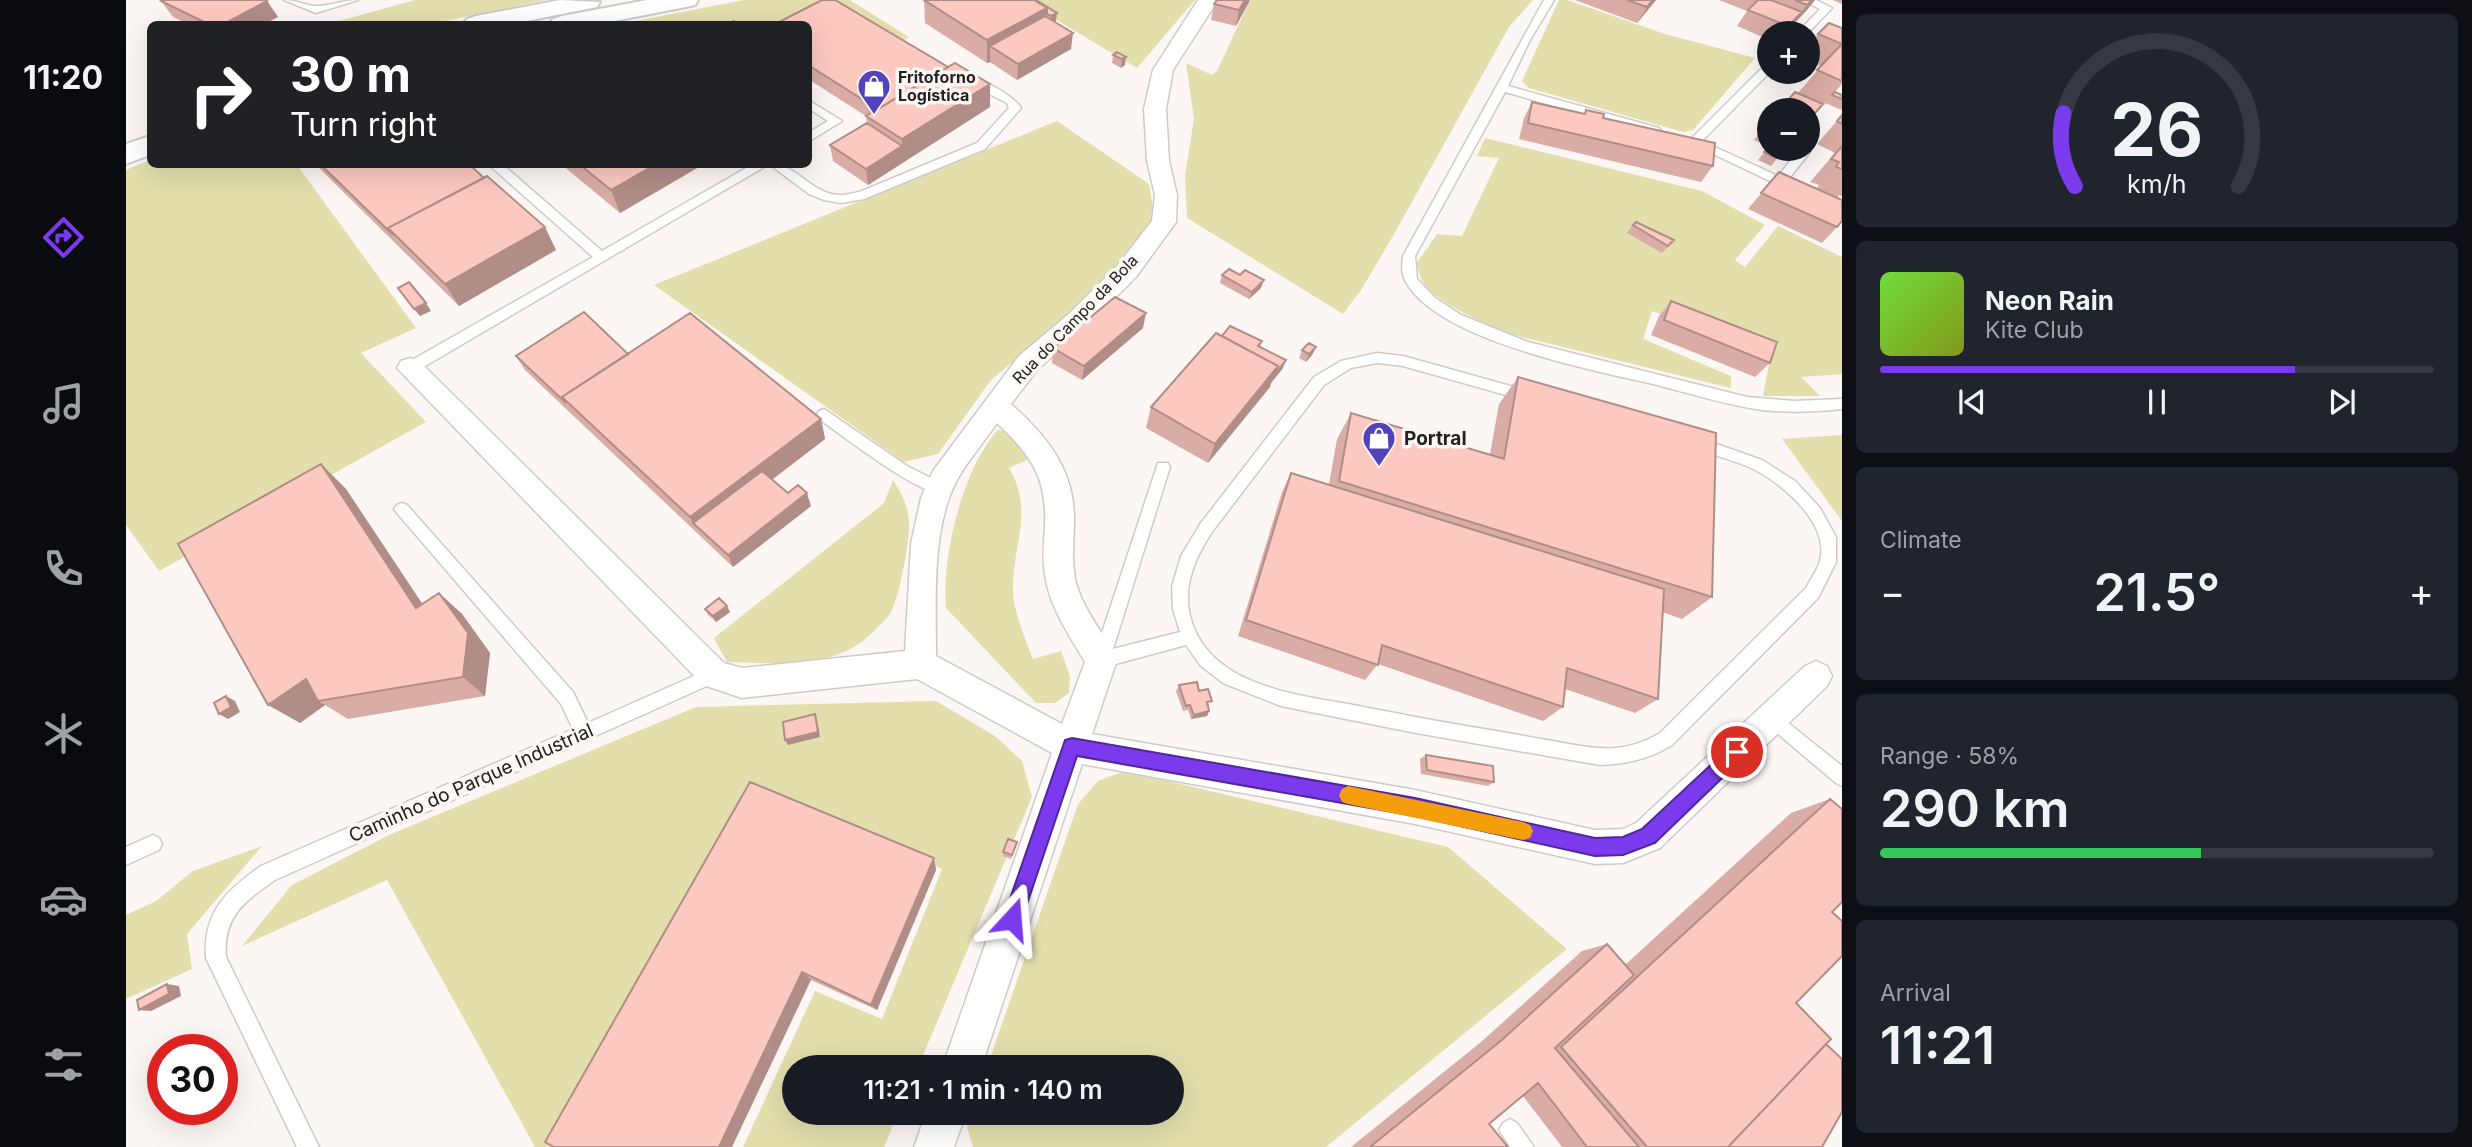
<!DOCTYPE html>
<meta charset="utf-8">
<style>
:root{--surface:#171b24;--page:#20242c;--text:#f1f3f6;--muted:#9ea1a6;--line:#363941;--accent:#7c3aed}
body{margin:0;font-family:Inter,sans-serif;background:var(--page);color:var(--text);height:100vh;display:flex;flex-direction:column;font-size:26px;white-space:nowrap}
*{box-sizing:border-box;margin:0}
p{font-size:23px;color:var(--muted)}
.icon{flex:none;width:38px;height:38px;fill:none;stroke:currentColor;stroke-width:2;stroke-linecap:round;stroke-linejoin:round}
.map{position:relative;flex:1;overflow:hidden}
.details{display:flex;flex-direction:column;gap:14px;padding:14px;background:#0d0f14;width:630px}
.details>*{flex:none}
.top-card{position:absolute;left:21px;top:21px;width:665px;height:147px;border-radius:10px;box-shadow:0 7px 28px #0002;background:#202124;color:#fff;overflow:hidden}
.tools{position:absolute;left:1631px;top:21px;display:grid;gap:14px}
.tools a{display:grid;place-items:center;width:63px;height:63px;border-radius:50%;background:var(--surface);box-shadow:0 7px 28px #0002;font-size:35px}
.speed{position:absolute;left:21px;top:1034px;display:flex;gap:14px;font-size:35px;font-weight:700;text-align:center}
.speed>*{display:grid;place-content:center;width:91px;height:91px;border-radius:50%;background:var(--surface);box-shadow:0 7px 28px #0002;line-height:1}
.speed .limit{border:10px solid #d22;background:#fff;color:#111}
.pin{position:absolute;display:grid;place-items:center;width:60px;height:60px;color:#fff;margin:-30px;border:4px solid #fff;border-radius:50%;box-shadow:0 2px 7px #0007}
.me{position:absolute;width:77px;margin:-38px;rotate:19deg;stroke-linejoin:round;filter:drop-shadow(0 0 5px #0008)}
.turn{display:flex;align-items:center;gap:24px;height:147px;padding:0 28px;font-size:32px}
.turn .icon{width:91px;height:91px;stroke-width:2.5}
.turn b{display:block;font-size:49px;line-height:60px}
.big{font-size:52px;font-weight:600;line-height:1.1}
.details .card{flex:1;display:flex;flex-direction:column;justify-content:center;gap:10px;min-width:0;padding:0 24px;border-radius:10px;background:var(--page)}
.details .dial{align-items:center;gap:0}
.dial svg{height:182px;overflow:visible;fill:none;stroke:var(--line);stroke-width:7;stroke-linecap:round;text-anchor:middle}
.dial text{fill:var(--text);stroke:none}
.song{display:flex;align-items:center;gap:21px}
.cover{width:84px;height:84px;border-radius:10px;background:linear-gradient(135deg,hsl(100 70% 55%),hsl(70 70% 35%))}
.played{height:7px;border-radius:4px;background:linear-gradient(90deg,var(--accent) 75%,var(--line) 75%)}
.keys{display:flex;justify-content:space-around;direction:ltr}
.heat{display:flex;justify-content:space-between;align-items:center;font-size:38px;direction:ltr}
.charge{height:10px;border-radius:5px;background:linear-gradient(90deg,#34c759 58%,var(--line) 0)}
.trip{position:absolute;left:656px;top:1055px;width:402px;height:70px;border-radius:35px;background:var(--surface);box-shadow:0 7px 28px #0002;font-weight:600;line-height:70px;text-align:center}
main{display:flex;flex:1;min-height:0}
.menu{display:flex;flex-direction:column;width:126px;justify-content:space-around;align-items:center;background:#090b0e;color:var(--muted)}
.menu .icon{width:49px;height:49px}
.menu .on{color:var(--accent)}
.menu b{font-size:32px;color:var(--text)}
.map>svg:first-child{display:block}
.green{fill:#e2dfad}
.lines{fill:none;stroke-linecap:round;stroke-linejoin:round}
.service-casing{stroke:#cfcac7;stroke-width:3}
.minor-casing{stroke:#cfcac7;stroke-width:3}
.primary-casing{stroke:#cfcac7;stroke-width:4}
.service{fill:#fff;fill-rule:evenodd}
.minor{fill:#fff;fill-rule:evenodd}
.primary{fill:#fff;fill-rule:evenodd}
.wall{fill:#d9ada6}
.shaded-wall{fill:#b08d87}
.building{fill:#fcc9c1;stroke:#b08d87;stroke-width:2}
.route{fill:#7c3aed;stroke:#51269a;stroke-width:2}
.slow{fill:#f59e0b}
.labels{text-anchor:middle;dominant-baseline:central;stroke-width:7;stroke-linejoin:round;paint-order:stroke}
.far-poi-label{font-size:16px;font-weight:bold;fill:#232120;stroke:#fcf7f4;text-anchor:start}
.far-street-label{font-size:16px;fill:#232120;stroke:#fcf7f4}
.poi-label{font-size:19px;font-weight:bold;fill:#232120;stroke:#fcf7f4;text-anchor:start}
.street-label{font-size:19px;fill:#232120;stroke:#fcf7f4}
</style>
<main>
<nav class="menu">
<b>11:20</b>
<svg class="icon on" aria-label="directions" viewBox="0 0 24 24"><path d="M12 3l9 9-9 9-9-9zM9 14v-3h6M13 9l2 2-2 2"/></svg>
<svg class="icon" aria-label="music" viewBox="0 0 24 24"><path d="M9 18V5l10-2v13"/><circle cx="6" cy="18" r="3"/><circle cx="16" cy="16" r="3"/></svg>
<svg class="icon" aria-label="phone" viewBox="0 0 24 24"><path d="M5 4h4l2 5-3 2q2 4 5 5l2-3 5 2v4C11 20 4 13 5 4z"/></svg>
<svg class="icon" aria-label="climate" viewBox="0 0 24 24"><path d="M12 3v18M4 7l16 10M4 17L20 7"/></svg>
<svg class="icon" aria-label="car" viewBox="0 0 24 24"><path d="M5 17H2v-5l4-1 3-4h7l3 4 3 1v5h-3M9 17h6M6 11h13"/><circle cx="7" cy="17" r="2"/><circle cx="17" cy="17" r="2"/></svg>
<svg class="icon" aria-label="filters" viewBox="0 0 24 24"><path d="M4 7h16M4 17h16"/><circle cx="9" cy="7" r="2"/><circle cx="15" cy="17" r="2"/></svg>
</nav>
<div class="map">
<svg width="1716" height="1147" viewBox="0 0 1716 1147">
<rect width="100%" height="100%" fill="#fcf7f4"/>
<path class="green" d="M289 0H419L305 24H202Z
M618 0H724L783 37 769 46 706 9 677 24H494Z
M897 0H1069L1011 68Z
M1124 0H1407L1383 27 1267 236 1235 290 1217 314 1061 218 1059 176 1068 119 1060 63 1086 75 1091 71Z
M1433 0H1441L1539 34 1629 58 1567 130 1557 132 1403 88 1396 81Z
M931 121 1023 184 1029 221 973 290 865 380 812 454 778 462 528 285Z
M1359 138 1576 191 1639 225 1609 260 1619 267 1652 226 1716 257V374L1675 377 1694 396H1637L1645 354 1526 311 1517 339 1605 376V388L1388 335C1365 326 1313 305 1299 285 1295 280 1293 271 1290 264L1311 234 1336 236 1373 158 1351 156Z
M24 160V164L171 165 290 328 235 353 300 422 33 571 0 525V170Z
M872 430 888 432 906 458 883 468C909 512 886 544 887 591 888 614 899 638 907 659L935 651 944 676 943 693 929 703H910L820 608C815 558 837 467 872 430Z
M1716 435V521L1656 439Z
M767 480C787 510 785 526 779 560 775 578 773 595 765 612 761 619 753 626 747 632 708 671 652 663 601 662L588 638 758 503Z
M810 701 869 736 896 761 906 797 792 1067 668 1068V1113H772L758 1147H617L689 991 756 1019 816 869 632 786 428 1147H409L261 880 116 946 166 885 263 835 570 707Z
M999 771 1322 847 1441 949 1200 1147H847L841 1127 846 1113H1046V1068L861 1067 952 804 972 781Z
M136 846 61 934 66 969 0 999V915L30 901 67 871Z"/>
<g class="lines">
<defs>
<path id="service" d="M158 0C171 0 183 7 192 6 204 6 216 0 232 0L190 13Z
M1418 0H1428L1404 40 1382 86 1533 128 1535 131 1529 135 1379 92 1289 256 1291 279 1309 298 1335 315 1402 342 1621 397 1668 401 1716 399V409C1689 412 1663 413 1636 410 1599 405 1563 393 1527 384 1465 370 1312 340 1280 282 1275 274 1276 265 1277 256Z
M1676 0H1690L1706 8 1682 33H1671L1694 9Z
M1643 64 1644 72 1576 141 1652 176 1674 149 1684 146V152L1661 181 1671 187 1665 191 1562 142 1639 65Z
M841 79C855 77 888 96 895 108L859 149 738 199 715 203 698 200 683 194 643 164C672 164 685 194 713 195 721 195 728 193 736 191L851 143 883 108 881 103 841 83Z
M682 100 716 121 682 142V133L702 121 682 108Z
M362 164H376L476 251 627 164H643L289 372H279L277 368 279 364 467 257Z
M1251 353 1277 356 1579 440 1636 460 1669 481 1694 508 1710 537V562L1692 598 1546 745C1523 759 1501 764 1474 765L1290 733 1155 706 1097 683 1074 665 1060 645 975 668 969 665 967 660 1032 463H1042L1044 467 987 649 1054 632 1047 609 1046 587 1055 556 1075 523 1188 377 1215 361ZM1251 363 1277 366 1578 451C1593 457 1610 461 1625 468 1655 482 1707 525 1693 564 1690 572 1684 580 1680 588L1534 733C1516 744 1495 750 1473 748 1454 747 1434 742 1415 739 1377 732 1339 726 1300 719 1274 714 1248 709 1222 704 1165 694 1081 684 1064 616 1057 585 1069 558 1086 532L1198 385 1225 368Z
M698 409 781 466 819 485 821 489 819 493C799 500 713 433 693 419L691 415 693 411Z
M276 503 281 505 447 692 462 723 588 667 594 670 596 675 594 680 149 880C118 902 97 916 100 957L193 1147H171L80 958C77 912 100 891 135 866L447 729 435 704 271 513 268 509 271 505Z
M1646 710 1716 766V786L1710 783 1640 724 1637 718 1640 712Z
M27 835 33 838 36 844 33 850 0 865V847Z
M1384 1119 1391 1123 1408 1147H1384L1373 1130 1377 1123Z"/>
<path id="minor" d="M1072 0H1092L1047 70 1040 109 1043 161 1051 195 1050 222 1010 277 962 325 911 370 885 404C920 435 948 469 948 518 948 540 945 562 950 583 958 612 979 634 991 660L966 734 1289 790 1469 830 1497 829 1510 823 1679 666 1690 661 1701 666 1706 676 1701 686 1534 848 1497 863 1469 864 1289 824 956 764 855 1068H816L926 753 791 679 616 698 577 685 271 368 275 361 284 358 293 361 598 663 616 668 779 651 785 544 795 498 807 471 893 356 944 313 992 265 1026 221 1029 195 1021 161 1018 109 1027 70ZM871 423C905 455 921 477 919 526 918 542 916 558 919 574 923 606 943 635 959 662L936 724 810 656C810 603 805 528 831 480 842 460 858 442 871 423Z
M800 1113H840L828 1147H788Z"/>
<path id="primary" d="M434 0 474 2 471 7 386 24H337L341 19 350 16Z
M521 0H572L569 5 560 7 473 24H423L427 19 436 16Z
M24 136V155L0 164V144Z"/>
</defs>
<use href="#service" class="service-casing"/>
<use href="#minor" class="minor-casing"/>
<use href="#primary" class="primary-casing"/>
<use href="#service" class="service"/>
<use href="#minor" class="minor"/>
<use href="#primary" class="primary"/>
</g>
<path class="wall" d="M798 0H910L930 21 928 22 945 49 891 80 864 62 861 63 799 23Z
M1449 0H1530L1511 23Z
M1593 0H1689L1680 11 1659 33H1643V40L1611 26 1621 11Z
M1707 0H1716V4Z
M35 1H141L152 17 138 24H62L47 17Z
M1123 2 1110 26 1085 20 1088 4Z
M682 24 822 67 864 84V107L742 185 707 161 704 145 741 123 740 116 682 79Z
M1716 28V84L1709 92 1716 95V110L1699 103 1703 98 1698 105 1697 104 1682 122V110H1654L1669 92 1672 93 1695 66 1682 61V47L1692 34Z
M991 52 999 65 995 68 986 63 987 55Z
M1406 102 1458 114 1460 110 1587 166 1575 182 1393 139 1398 118Z
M1716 115V196L1713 195 1711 198V227L1696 243 1622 209 1653 172 1690 189 1693 185 1684 182 1709 153 1691 144Z
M1643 121V146L1628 140Z
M1643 147 1656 152 1645 166 1632 160Z
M189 164H343L430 250 333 306Z
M435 164H578L494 213Z
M1507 225 1548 240 1536 253 1501 233Z
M1096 275 1135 288 1123 299 1094 283Z
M1545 301 1644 363 1629 377 1525 335 1533 316Z
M1017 328 956 380 926 363 927 348Z
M1096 336 1136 341 1134 347 1157 368 1145 383 1144 387 1082 463 1020 428 1025 407Z
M1190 347 1186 355 1180 362 1173 358 1176 350Z
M502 354 695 419 699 439 646 480 662 493 685 506 607 567 399 370 390 356Z
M1392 377 1586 597 1556 619 1536 612 1532 699 1509 713 1439 689 1437 707 1417 721 1252 664 1239 680 1112 636 1156 492 1165 473 1203 484 1211 439 1225 413 1364 454 1373 404Z
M195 464 220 489 296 604 313 593 336 614 364 653 359 696 222 719 199 705 174 723Z
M579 609 604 612 590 622 582 615Z
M1053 685 1073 691 1083 706H1082L1083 711 1081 716 1065 719 1062 710 1057 711 1050 691Z
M1300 755 1368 782 1362 786 1295 774 1294 759Z
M1704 799 1706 912 1670 1003 1700 1044 1696 1147H1436L1397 1096 1363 1124 1382 1147H1225L1355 1042 1456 951 1481 944 1499 965 1665 813Z
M891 842 885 859 877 856V852Z
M808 858 810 870 751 1010 685 980 428 1147Z"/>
<path class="shaded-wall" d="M1119 0H1124L1110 26 1113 10Z
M1527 0H1530L1511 23 1521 7Z
M1686 0H1689L1680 11 1659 33H1657Z
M141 1 152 17 138 24H98Z
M921 8 920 31 864 46V62L861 63V40Z
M931 13 930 21 924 24 925 16Z
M947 33 945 49 891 80 892 64Z
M1000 57 999 65 995 68 996 59Z
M864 84V107L742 185 740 169 776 146V139Z
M530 164H578L494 213 485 190Z
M419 227 430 250 333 306 319 284Z
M1138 280 1135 288 1123 299 1126 292Z
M300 303 305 311 294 316 288 309Z
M1020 313 1017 328 956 380 958 366Z
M1190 347 1186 355 1180 362 1183 354Z
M1160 360 1157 368 1145 383 1144 387 1082 463 1089 444 1152 366Z
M695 419 699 439 577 532 567 523 564 517Z
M195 464 220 489 313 629 290 608Z
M681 493 685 506 607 567 602 555Z
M313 593 336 614 364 653 359 696 337 677Z
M601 606 604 612 590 622 587 616Z
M180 679 192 701 199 705 174 723 142 705Z
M100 696 109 701 114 712 102 719 93 714Z
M1083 711 1081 716 1065 719 1068 715Z
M689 714 691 719 694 737 662 745 659 740Z
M808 858 810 870 751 1010 745 1005Z
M676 972 685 980 606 1147H593Z
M41 984 53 986 55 996 25 1011 13 1010Z"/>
<path class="building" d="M37 0H139L141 1 98 24H82L35 1Z
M696 0H709L822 67 752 109 682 65V24H649Z
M798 0H908L921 8 861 40Z
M908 0H910L931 13 925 16 921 14V8Z
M1091 0H1119L1113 10 1088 4Z
M1501 0H1527L1521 7Z
M1632 0H1645L1676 12 1662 26 1622 10Z
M1669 0H1686L1681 5Z
M919 16 947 33 892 64 864 46Z
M608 21 612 24H601Z
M1703 23 1716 28V81L1691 70 1716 44 1692 34Z
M991 52 1000 57 996 59 987 55Z
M829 63 864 84 776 139 740 116Z
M1669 92 1697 104 1682 121V110H1664L1670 104 1662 100Z
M1709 92 1716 95V99L1706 95Z
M1406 102 1459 114 1460 110 1478 114 1477 118 1589 143 1587 166 1402 123Z
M1716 115V124L1711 121Z
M741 123 776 146 740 169 704 145Z
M1716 146V169L1710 167 1713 162 1705 159Z
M1643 147V149H1648L1656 152 1651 158 1638 152Z
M194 164H343L358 178 262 228 267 235Z
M453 164H530L485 190Z
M1653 172 1716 200V221L1711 227 1635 193Z
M361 176 419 227 319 284 262 228Z
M1510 222 1548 240 1542 246 1507 225Z
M1103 269 1114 275 1119 270 1138 280 1126 292 1096 275Z
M283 282 300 303 288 309 272 288Z
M989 297 1020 313 958 366 927 348Z
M1545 301 1651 342 1644 363 1538 320Z
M458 312 502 354 436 397 440 403 390 356Z
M564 313 695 419 564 517 436 397Z
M1104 326 1136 341 1132 346 1160 360 1148 375 1152 366 1096 336Z
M1090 333 1152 366 1089 444 1025 407Z
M1183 343 1190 347 1183 354 1176 350Z
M1392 377 1590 433 1586 597 1213 481 1225 413 1378 459Z
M195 464 290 608 313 593 342 633 337 677 192 701 180 679 142 705 52 544Z
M636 471 662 493 672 485 681 493 602 555 567 523Z
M1165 473 1538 589 1532 699 1441 668 1437 707 1256 645 1252 665 1120 620Z
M593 598 601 606 587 616 579 609Z
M1071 682 1073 691 1082 689 1086 701 1081 702 1083 711 1068 715 1064 705 1060 706 1053 685Z
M100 696 105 707 93 714 88 703Z
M689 714 692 732 659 740 657 722Z
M1300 755 1367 766 1368 782 1301 770Z
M624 782 808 858 745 1005 676 972 593 1147H428L419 1142Z
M1704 799 1716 809V902L1706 912 1716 921V956L1670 1003 1705 1039 1602 1147H1521L1435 1047Z
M882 839 891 842 886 855 877 852Z
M1481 944 1508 975 1429 1048 1513 1147H1461L1412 1083 1363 1124 1382 1147H1244L1377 1039Z
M41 984 43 994 13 1010 11 1000Z
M1700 1044 1716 1059V1112L1696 1147H1602Z"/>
<path class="route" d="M946 738 1289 798 1469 838 1497 837 1516 829 1605 746 1611 743 1617 746 1620 752 1617 758 1529 843 1497 855 1469 856 1289 816 951 756 896 919 893 926 886 929 879 926 877 919 937 746 939 740Z"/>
<path class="slow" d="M1222 786 1397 822 1404 825 1407 831 1404 838 1397 840 1222 804 1216 802 1213 795 1216 789Z"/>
<defs>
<symbol id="shop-pin" viewBox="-11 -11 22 30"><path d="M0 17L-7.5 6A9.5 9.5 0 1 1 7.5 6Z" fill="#5442ba" stroke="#fcf7f4"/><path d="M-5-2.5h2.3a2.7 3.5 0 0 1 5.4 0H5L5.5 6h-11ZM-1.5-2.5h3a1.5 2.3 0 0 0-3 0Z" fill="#fff"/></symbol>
</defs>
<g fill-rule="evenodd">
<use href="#shop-pin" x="729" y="67" width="38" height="52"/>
<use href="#shop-pin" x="1234" y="419" width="38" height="52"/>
</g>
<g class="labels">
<g class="far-poi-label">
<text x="772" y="77">Fritoforno<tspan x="772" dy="18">Logística</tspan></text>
</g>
<g class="far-street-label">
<text transform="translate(949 319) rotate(-46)">Rua do Campo da Bola</text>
</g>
<g class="poi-label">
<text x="1278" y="438">Portral</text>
</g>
<g class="street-label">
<text transform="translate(345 783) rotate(-24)">Caminho do Parque Industrial</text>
</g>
</g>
</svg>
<div class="tools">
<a>+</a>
<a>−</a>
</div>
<div class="speed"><div class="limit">30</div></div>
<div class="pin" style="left:1611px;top:752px;background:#d93025"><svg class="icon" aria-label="arrive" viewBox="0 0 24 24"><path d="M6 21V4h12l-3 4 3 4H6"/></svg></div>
<svg class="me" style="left:886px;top:919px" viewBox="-20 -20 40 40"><path d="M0-17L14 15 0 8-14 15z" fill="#7c3aed" stroke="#fff" stroke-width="4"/></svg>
<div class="trip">11:21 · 1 min · 140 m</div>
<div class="top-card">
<div class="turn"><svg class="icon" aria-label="right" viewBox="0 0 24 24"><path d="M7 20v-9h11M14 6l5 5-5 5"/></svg><div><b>30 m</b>Turn right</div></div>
</div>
</div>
<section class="details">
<div class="card dial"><svg viewBox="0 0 100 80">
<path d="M14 69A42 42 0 1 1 86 69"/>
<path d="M14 69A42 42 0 0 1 9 37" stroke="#7c3aed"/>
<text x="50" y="56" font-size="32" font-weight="700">26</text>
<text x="50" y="72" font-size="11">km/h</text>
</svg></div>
<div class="card">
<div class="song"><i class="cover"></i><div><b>Neon Rain</b><p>Kite Club</p></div></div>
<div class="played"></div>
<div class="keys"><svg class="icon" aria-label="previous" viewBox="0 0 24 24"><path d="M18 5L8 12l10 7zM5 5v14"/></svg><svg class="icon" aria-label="pause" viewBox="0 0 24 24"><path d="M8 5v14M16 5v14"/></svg><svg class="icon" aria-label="next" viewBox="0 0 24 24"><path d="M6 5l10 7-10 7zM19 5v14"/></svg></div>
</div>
<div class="card"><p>Climate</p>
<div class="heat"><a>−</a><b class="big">21.5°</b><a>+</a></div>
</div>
<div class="card"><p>Range · 58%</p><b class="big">290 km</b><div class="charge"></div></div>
<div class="card"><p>Arrival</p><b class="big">11:21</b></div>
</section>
</main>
